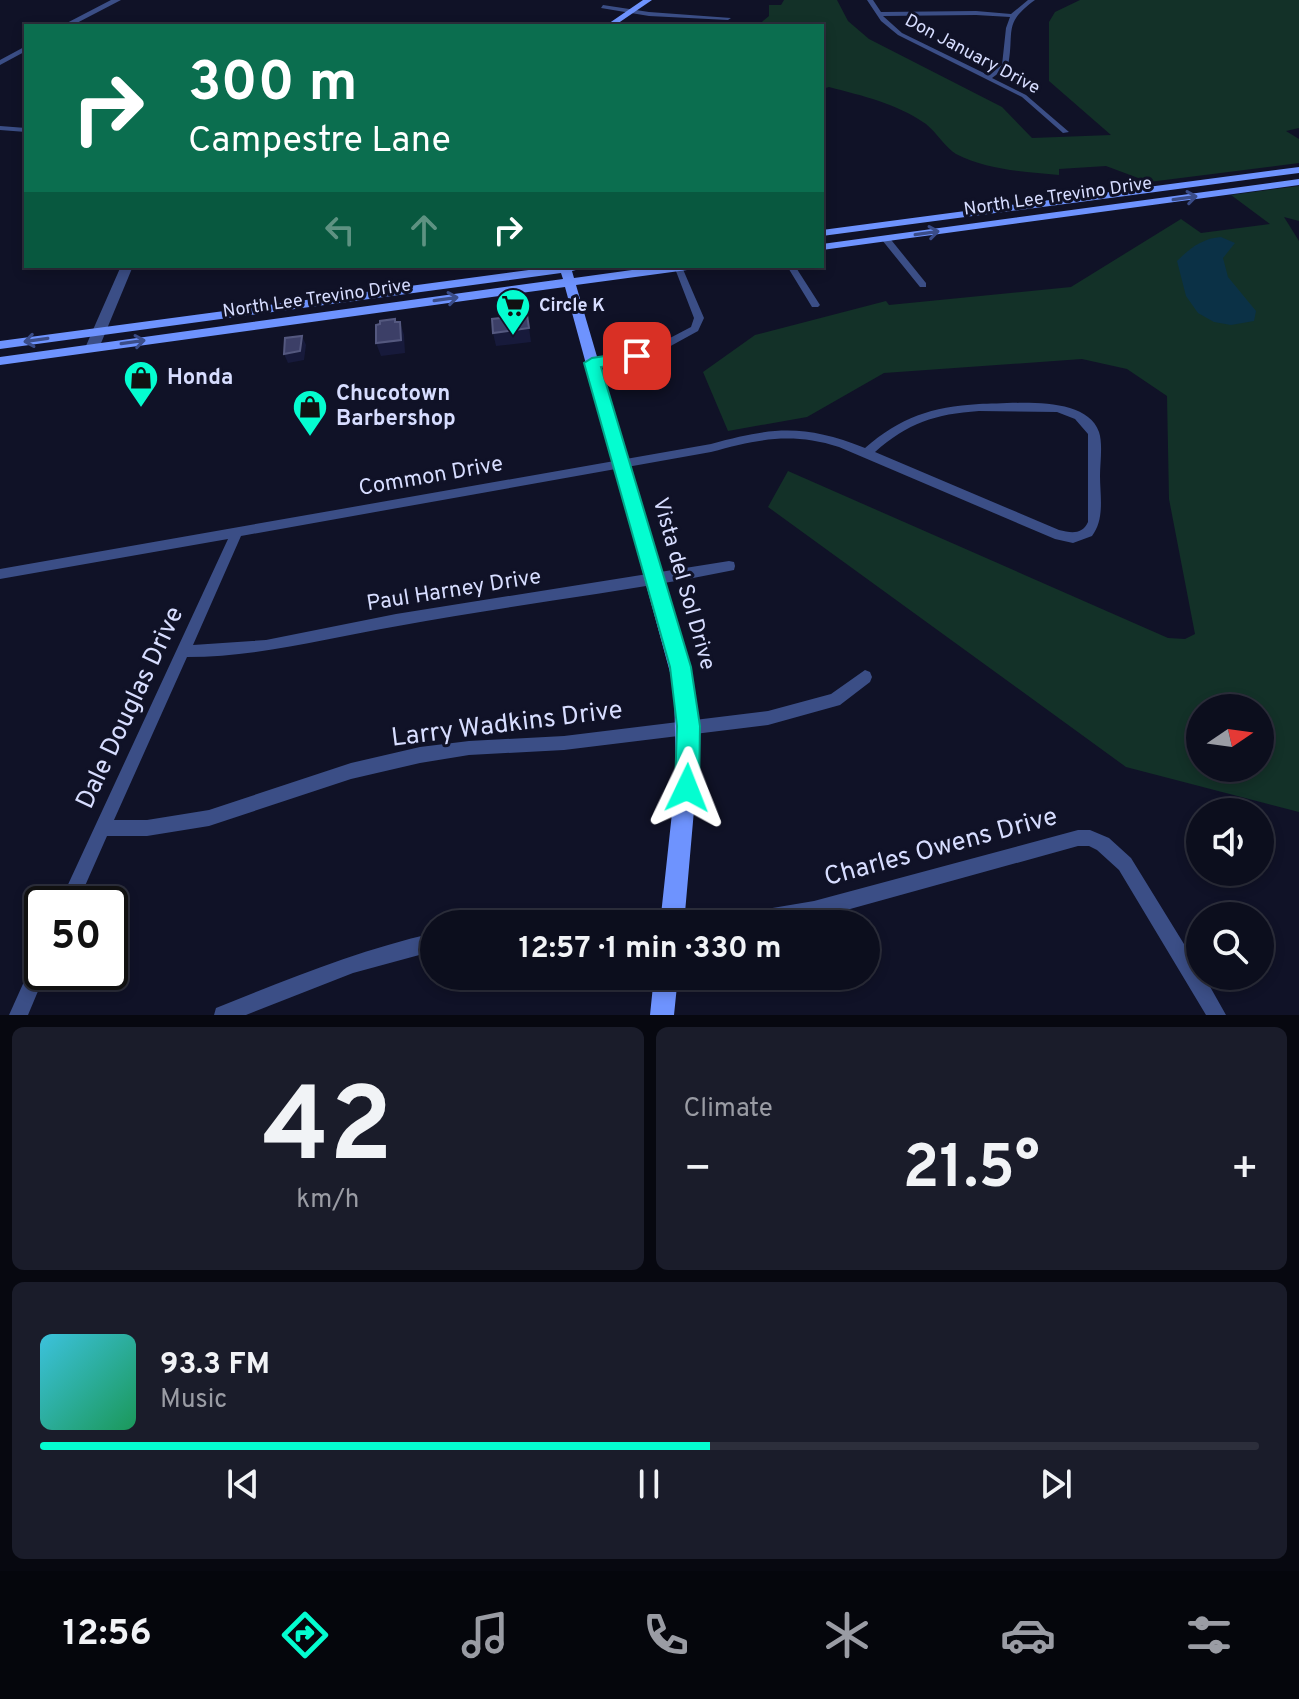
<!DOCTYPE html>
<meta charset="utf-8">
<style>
:root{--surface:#0c0e1d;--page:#1a1c2a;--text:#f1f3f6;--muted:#9a9ca4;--line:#2c2e3b;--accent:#04fdd0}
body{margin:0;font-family:Overpass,sans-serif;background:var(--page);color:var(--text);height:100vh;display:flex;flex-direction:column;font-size:30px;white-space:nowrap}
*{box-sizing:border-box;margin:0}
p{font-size:26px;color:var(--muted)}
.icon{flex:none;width:44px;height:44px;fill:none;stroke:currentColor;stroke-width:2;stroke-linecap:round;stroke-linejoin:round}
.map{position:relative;height:1015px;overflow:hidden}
.sheet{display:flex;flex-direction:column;gap:12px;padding:12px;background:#070810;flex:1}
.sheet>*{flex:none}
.top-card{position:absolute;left:24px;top:24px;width:800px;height:244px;border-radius:0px;box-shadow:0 4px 12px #0003,0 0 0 2px var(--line);background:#0b6e4f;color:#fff;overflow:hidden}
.needle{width:52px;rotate:77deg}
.fabs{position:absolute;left:1186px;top:694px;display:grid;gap:16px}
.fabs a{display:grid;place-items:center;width:88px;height:88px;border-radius:50%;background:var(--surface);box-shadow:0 4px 12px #0003,0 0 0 2px var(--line);font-size:40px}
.speed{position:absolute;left:24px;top:886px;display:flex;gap:16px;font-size:40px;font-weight:700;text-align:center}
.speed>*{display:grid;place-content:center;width:104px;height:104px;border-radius:50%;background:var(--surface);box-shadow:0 4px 12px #0003,0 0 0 2px var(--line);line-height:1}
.speed .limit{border:4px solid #111;border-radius:12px;background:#fff;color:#111}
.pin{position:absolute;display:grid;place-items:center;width:68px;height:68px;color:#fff;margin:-34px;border-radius:16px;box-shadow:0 4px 12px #0006}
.me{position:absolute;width:88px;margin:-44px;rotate:2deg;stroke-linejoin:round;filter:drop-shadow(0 0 6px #0008)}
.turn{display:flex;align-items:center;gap:28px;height:168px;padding:0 32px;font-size:36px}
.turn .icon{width:104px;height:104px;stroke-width:2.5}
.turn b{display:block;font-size:56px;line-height:68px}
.lanes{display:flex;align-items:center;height:76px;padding:0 32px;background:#0003;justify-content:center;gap:40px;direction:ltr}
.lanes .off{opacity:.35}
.big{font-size:60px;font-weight:700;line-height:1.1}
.sheet .tile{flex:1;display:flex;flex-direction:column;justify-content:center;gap:12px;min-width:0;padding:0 28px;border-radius:12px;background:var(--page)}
.sheet .dial{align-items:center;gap:0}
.dial b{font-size:104px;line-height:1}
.song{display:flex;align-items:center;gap:24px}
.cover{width:96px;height:96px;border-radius:12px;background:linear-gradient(135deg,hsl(190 70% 55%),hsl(150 70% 35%))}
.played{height:8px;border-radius:4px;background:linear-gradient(90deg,var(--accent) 55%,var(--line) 55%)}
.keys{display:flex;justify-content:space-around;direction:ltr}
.heat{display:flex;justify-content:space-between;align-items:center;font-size:44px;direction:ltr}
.sheet .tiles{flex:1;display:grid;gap:12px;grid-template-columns:1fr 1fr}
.tile:last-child{grid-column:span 2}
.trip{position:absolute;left:420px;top:910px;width:460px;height:80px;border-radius:40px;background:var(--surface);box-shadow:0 4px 12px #0003,0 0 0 2px var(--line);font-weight:700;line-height:80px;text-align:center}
.tab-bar{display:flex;height:128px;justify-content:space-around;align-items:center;background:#05060c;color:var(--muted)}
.tab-bar .icon{width:56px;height:56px}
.tab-bar .current{color:var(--accent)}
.tab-bar b{font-size:36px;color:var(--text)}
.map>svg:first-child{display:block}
.green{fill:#133128;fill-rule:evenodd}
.water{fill:#0b3146}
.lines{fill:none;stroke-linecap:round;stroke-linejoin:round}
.minor{fill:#3b4e86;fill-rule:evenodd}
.tertiary{fill:#3b4e86;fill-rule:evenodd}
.secondary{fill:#6e93fe;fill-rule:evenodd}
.shaded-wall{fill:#171a3b}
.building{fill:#3c3f67;stroke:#54587f;stroke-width:2}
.oneway{stroke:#3a4c88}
.route{fill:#04fdd0;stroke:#03a487;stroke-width:2}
.labels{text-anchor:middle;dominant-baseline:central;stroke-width:6;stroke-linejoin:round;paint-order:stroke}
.far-street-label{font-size:18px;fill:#d7ddff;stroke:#101227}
.far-poi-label{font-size:18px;font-weight:bold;fill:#d7ddff;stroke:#101227;text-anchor:start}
.poi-label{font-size:22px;font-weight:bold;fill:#d7ddff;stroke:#101227;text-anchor:start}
.street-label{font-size:22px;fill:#d7ddff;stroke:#101227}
.near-street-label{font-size:26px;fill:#d7ddff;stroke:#101227}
</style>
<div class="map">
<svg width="1299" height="1015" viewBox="0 0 1299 1015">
<rect width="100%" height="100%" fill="#101227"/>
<path class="green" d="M784 0H837L848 21 869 39 1002 107 1032 138 1111 135 1049 81V22L1055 12 1080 0H1299V128L1286 131 1299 139V163L1149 182 1106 166 1059 169V175C1024 172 988 170 956 154 947 149 936 132 926 124 896 103 863 96 829 87L822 89V26H757L769 16V5H781Z
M1299 186V221L1284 217 1299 241V812L1126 767 768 507 788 471 1168 638 1185 639 1195 634 1169 499 1167 396 1127 369 1082 359 884 373 807 417 728 431 703 372 755 335 886 301 889 305 1071 287 1181 219 1201 233 1270 224 1231 195ZM1200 708H1260V768H1200Z"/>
<path class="water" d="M1221 237 1235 243 1223 258 1228 277 1256 311 1254 321 1231 325 1214 322 1198 313 1186 296 1177 261C1190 248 1203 238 1221 237Z"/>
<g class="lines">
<path class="minor" d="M867 0H873L881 12 976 11 1011 14 1028 0H1035C1002 24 1015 31 1008 66L992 78 1026 95 1069 132 1063 133 1022 97 898 35 881 21ZM976 15 1010 17 1006 28 1002 65 988 75 902 33 883 16Z
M603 5 649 12 731 18 728 20 649 16 601 8Z
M474 23H478L479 26H473Z
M0 126 26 128V132L0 130Z
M882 236H888L926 283V287H920L882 240Z
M674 266 682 267 704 318 698 331 656 354 592 366 588 365 587 363 592 360 649 349 691 327 694 318Z
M787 266H795L820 305 818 307H812Z
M979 404C1011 404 1086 394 1099 432 1103 444 1100 463 1100 476 1100 495 1105 519 1092 536L1073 543 1055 539 839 447C792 432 758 439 711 452L241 536 193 645 266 640 396 614 729 561 734 562 735 566 734 570 729 571 688 579C591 596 494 608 398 626 327 638 260 657 187 657L114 820H147L209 810 351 763 420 747 469 741 564 736 768 711 831 694 865 670 870 672 872 677 870 682 840 705 768 725 564 750 469 755 420 763 351 779 209 826 147 836H107L77 904H59L228 539 0 579V569L711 444C773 427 804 424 865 448 901 417 931 407 979 404ZM979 411 1057 412 1075 419 1088 434V522C1082 535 1071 533 1059 530L875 452C908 423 935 414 979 411Z
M1078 830H1090L1109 838 1131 858 1200 970V976H1204L1226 1015H1206L1119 870 1097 850 1089 846H1078L814 919 783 924H722L725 918 731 915 814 901Z
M434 933V951L353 973 246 1015H214L216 1008C288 979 359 950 434 933Z
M42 952V972H46L28 1015H9L36 955Z"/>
<path class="tertiary" d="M111 0H121L71 26H61Z
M26 46V51L0 65V60Z
M121 266H133L99 348 92 352 87 351 85 348Z"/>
<path class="secondary" d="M643 0H652L614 26H605Z
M1299 167V173L822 236V230Z
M1299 179V185L822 250V244Z
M559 266H591L572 271 574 278 661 266H693L687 270 576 285 694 687 697 776 684 924H660L676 776 674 687 565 287 0 365V357L563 279 561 273 0 349V341Z
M654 976H678L674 1015H650Z"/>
</g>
<path class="shaded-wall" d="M400 322 404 335 405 353 381 356 376 343Z
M529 328 531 342 496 346 493 333Z
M302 336 306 345 304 360 288 363 284 354Z"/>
<path class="building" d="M527 315 529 328 493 333 492 319Z
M395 319V322H400L401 340 376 343V325L380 324V321Z
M302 336 300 351 284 354 285 338Z"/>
<defs><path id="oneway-shaft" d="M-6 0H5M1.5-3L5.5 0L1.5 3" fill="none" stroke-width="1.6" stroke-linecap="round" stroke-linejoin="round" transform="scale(2)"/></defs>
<g class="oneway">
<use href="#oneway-shaft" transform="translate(1185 198) rotate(-8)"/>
<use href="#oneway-shaft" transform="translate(927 233) rotate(-8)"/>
<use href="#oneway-shaft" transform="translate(446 299) rotate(-8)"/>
<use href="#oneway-shaft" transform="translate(36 340) rotate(172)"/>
<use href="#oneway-shaft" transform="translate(133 342) rotate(-8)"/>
</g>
<path class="route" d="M637 351 642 353V360L601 367 691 667 700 726 699 788 696 796 687 800 679 796 675 788 677 726 670 667 584 363 592 358Z"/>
<defs>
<symbol id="supermarket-pin" viewBox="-11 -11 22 30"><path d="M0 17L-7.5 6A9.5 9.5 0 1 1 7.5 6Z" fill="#04fdd0" stroke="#101227"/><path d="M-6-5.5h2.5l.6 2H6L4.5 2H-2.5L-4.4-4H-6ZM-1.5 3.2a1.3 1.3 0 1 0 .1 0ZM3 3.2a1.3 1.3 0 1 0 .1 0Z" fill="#111"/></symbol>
<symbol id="shop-pin" viewBox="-11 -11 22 30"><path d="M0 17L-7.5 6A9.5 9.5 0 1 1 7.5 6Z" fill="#04fdd0" stroke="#101227"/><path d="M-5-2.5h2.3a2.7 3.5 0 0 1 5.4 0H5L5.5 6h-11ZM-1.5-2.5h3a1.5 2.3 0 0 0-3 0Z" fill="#111"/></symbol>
</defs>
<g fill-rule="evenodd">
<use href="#supermarket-pin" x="493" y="286" width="40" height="54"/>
<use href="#shop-pin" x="121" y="358" width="40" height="54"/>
<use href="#shop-pin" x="290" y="387" width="40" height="54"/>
</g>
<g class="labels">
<g class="far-street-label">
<text transform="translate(972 55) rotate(28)">Don January Drive</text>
<text transform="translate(1058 197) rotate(-8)">North Lee Trevino Drive</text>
<text transform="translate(317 299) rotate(-8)">North Lee Trevino Drive</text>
</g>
<g class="far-poi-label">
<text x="539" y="306">Circle K</text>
</g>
<g class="poi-label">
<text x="167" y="378">Honda</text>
<text x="336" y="394">Chucotown<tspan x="336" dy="25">Barbershop</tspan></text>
</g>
<g class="street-label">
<text transform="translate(431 477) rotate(-10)">Common Drive</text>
<text transform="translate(683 584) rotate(74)">Vista del Sol Drive</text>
<text transform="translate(454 591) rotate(-9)">Paul Harney Drive</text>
</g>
<g class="near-street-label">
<text transform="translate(131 708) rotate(-65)">Dale Douglas Drive</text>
<text transform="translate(507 725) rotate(-7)">Larry Wadkins Drive</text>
<text transform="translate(941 848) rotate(-15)">Charles Owens Drive</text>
</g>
</g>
</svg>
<div class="fabs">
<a><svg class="needle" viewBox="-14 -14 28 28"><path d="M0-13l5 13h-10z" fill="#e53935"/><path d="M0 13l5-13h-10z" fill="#9a9ca4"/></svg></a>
<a><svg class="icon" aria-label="sound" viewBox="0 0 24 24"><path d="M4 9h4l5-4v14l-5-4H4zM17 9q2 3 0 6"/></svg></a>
<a><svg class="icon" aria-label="search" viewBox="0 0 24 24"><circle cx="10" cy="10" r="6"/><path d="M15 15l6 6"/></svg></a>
</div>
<div class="speed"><div class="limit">50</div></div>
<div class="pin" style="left:637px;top:356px;background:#d93025"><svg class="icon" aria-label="arrive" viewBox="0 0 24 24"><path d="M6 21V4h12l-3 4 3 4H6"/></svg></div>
<svg class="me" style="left:687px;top:788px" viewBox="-20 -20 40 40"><path d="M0-17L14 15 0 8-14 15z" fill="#04fdd0" stroke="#fff" stroke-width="4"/></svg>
<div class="trip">12:57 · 1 min · 330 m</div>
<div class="top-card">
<div class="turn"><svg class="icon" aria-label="right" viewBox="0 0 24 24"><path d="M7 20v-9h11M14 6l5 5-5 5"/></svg><div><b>300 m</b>Campestre Lane</div></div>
<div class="lanes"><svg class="icon off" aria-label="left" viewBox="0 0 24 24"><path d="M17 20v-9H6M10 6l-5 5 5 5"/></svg><svg class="icon off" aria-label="ahead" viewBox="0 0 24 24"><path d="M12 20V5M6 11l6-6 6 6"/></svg><svg class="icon" aria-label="right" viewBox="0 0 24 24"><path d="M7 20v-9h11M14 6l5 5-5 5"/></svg></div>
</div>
</div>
<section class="sheet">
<div class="tiles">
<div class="tile dial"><b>42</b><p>km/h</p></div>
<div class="tile"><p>Climate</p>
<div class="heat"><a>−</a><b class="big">21.5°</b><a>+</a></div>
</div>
<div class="tile">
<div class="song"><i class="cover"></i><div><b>93.3 FM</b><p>Music</p></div></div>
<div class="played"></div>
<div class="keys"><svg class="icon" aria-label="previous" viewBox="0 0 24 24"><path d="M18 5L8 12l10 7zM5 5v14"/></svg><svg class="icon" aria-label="pause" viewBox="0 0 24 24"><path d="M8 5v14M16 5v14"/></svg><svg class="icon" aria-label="next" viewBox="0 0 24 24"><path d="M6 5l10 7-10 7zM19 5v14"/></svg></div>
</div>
</div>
</section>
<nav class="tab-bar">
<b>12:56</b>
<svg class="icon current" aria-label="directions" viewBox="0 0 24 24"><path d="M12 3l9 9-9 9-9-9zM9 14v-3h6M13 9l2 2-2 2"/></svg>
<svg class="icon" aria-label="music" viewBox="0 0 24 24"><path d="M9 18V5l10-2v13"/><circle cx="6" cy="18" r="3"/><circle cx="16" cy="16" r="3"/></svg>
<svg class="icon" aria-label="phone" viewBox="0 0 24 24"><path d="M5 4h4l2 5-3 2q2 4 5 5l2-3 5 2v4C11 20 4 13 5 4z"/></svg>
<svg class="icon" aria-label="climate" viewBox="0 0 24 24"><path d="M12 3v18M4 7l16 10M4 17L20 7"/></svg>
<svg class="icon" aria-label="car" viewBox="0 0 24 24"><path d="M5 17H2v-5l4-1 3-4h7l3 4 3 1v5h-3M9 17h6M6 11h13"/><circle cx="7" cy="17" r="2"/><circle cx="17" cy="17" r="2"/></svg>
<svg class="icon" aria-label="filters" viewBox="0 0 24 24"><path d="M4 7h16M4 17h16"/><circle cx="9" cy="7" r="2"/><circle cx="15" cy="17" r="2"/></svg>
</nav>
